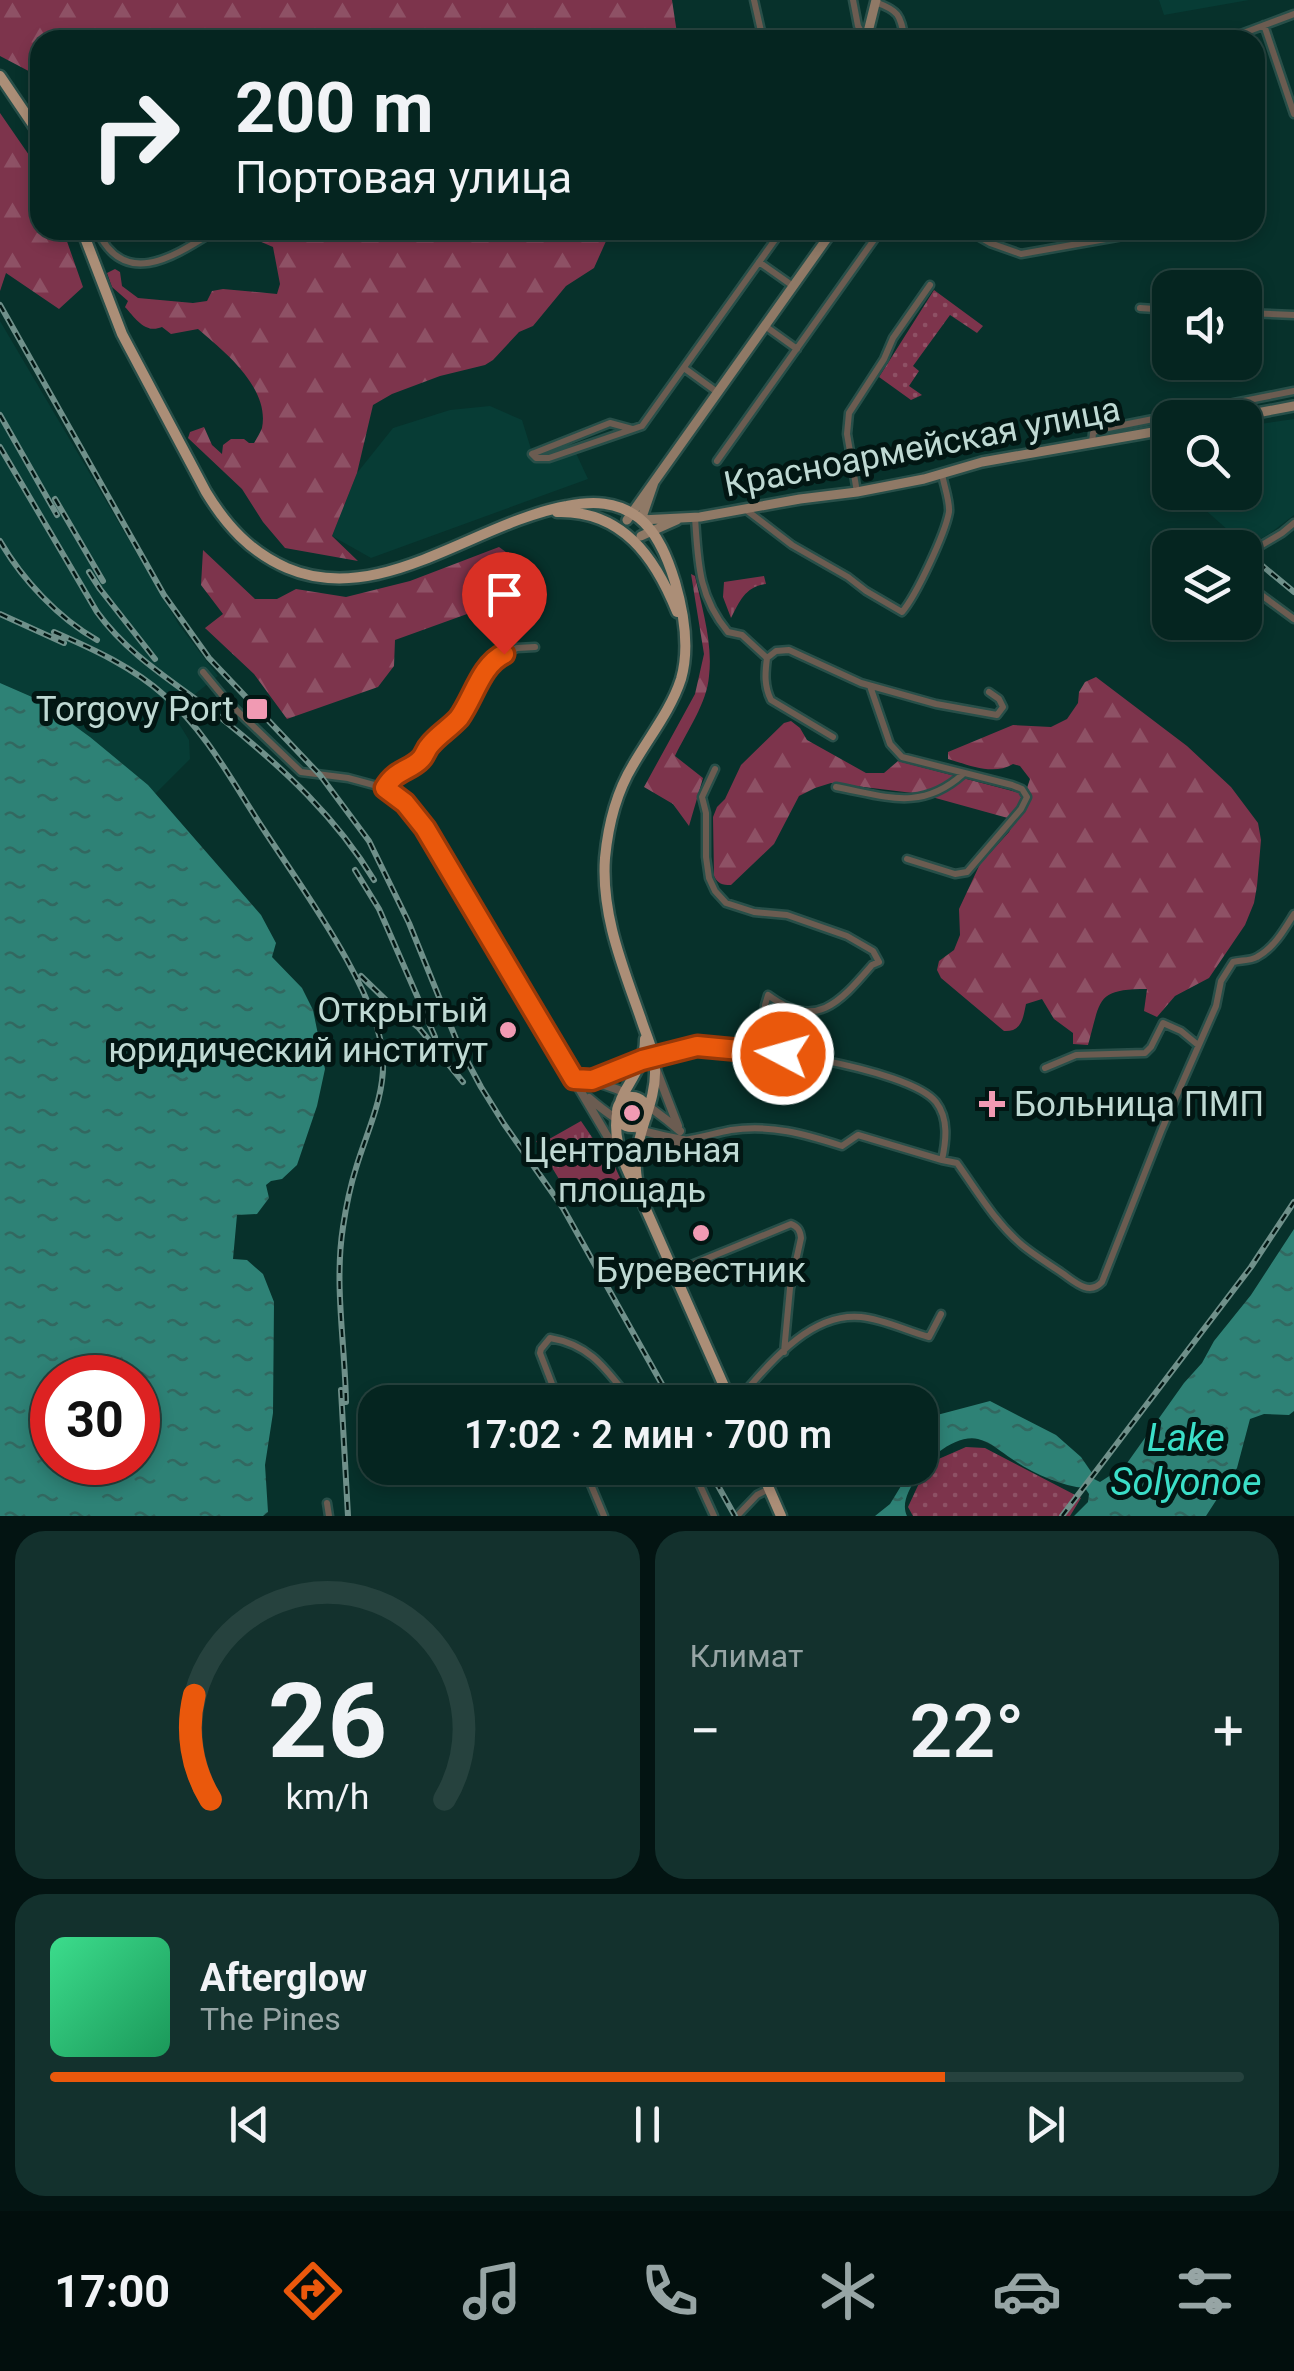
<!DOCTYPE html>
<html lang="ru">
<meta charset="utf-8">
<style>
:root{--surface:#052520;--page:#13312d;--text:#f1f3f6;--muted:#97a5a5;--line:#26423e;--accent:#ea580c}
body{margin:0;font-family:Roboto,sans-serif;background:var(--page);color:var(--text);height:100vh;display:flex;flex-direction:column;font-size:38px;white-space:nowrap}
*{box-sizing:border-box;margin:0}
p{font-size:32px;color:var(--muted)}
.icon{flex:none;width:55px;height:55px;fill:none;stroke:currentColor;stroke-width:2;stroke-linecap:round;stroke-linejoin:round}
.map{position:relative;height:1516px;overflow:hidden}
.side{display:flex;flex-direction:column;gap:15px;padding:15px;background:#031412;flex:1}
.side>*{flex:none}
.top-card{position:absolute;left:30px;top:30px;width:1235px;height:210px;border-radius:30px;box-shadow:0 5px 15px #0003,0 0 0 2px var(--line);background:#052520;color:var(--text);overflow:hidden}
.fabs{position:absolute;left:1152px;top:270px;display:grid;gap:20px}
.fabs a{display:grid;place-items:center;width:110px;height:110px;border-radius:20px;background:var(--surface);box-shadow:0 5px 15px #0003,0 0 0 2px var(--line);font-size:50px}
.speed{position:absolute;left:30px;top:1355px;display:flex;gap:20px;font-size:50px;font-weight:700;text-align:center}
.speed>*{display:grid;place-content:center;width:130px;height:130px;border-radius:50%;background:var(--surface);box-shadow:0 5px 15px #0003,0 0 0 2px var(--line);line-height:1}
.speed .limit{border:15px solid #d22;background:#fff;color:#111}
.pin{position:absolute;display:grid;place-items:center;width:85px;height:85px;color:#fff;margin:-102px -42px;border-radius:50% 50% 50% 0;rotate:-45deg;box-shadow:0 0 10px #0007}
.pin .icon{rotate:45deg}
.me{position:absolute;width:110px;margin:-55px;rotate:276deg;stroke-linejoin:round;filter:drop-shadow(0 0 8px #0008)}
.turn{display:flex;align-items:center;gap:35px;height:210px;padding:0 40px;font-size:45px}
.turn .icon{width:130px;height:130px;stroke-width:2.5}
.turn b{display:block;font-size:70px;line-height:85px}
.big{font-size:75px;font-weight:600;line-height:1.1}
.side .widget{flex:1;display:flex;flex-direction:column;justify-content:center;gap:15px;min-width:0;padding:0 35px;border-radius:30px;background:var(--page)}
.side .dial{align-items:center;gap:0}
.dial svg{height:260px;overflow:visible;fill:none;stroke:var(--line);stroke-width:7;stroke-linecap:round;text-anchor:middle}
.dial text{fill:var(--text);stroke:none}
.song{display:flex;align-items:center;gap:30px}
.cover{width:120px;height:120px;border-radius:15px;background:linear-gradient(135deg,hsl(150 70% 55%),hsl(150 70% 35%))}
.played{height:10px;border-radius:5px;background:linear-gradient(90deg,var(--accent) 75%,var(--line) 75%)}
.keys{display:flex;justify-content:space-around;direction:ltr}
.heat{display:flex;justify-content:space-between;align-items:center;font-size:55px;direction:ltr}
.side .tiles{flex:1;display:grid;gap:15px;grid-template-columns:1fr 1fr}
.widget:last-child{grid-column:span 2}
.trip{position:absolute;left:358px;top:1385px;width:580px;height:100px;border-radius:30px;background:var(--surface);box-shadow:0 5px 15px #0003,0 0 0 2px var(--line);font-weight:600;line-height:100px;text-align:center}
.tab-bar{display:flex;height:160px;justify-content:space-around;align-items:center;background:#020f0d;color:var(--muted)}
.tab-bar .icon{width:70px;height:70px}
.tab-bar .selected{color:var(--accent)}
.tab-bar b{font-size:45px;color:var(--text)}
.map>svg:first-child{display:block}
.built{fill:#073c35}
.grass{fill:url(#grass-dots)}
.forest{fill:url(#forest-firs)}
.park{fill:url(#park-tufts)}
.water{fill:url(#water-ripples);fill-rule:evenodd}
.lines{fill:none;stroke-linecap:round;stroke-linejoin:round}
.minor-casing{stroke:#284f49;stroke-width:11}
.tertiary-casing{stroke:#284f49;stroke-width:12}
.secondary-casing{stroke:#284f49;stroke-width:14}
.primary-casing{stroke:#284f49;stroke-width:15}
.minor{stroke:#6b5c51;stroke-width:6}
.tertiary{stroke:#6b5c51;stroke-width:8}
.secondary{stroke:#8f7966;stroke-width:9}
.primary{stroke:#ab8e77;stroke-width:10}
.rail-casing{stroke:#6f908a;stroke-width:6}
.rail{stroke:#021613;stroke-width:2.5;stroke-dasharray:8;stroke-linecap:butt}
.route-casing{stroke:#983908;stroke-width:25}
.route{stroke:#ea580c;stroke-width:18}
.poi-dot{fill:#f19ab3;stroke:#021613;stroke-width:4}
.labels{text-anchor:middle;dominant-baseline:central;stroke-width:10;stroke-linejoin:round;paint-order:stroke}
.street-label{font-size:35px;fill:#bfd9d3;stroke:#021613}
.poi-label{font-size:35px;fill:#bfd9d3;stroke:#021613;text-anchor:end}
.water-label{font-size:38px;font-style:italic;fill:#3bdfc8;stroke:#021613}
</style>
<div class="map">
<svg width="1294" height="1516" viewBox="0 0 1294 1516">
<defs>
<pattern id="grass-dots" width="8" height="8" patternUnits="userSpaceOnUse" patternTransform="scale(2.5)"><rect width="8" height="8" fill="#7d344c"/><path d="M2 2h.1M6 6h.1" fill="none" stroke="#8e5165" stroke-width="1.8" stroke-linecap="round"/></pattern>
<pattern id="forest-firs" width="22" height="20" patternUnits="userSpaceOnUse" patternTransform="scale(2.5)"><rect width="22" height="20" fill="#7d344c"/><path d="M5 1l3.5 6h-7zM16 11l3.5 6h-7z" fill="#8e5165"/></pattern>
<pattern id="park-tufts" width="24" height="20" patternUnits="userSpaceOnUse" patternTransform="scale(2.5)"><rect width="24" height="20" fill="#7d344c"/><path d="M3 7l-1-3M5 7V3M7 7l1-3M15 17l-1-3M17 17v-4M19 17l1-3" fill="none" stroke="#8e5165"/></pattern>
<pattern id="water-ripples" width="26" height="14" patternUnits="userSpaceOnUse" patternTransform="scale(2.5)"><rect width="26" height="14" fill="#2e8276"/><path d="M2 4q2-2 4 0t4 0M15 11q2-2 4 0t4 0" fill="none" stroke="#326860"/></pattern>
</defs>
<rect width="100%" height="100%" fill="#07312b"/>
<path class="built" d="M1159 0H1249L1164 15Z
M0 321 179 625 218 676 172 712 189 740 190 759 155 794 90 737 39 700 0 683Z
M490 406 522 420 531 449 569 438 588 479 371 558 332 536 357 473 393 428 450 410Z
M1294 419V515L1269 534 1247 547 1193 499 1196 493 1245 492V426Z"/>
<path class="grass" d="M934 290 983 326 977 333 950 315 913 366 919 371 909 386 922 395 911 400 879 377Z
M966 1447 985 1448 1081 1498 1070 1516H913L908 1507 921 1479 934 1461Z"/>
<path class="forest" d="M0 0H672L678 40H260L251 31 232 40H40V77L0 56Z
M0 113 40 171V230H63L83 287 59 309 6 273 0 291Z
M246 230H611L594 268 566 286 533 326 519 332 493 360 485 365 440 376 392 394 373 405 357 473 332 536 358 561 285 548 263 522 242 489 188 438 190 432 204 427 212 445 222 454 223 445 231 439H244L249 443H254C257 438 260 433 262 428 270 388 225 352 198 329L171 334 162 327C145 334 136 319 125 307L128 301 112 287 107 273 115 269 120 272 122 286 138 298 193 303 207 301 212 291 223 289 277 294 280 284 273 247 259 241Z
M499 547 524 565 520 595 395 640 394 666 378 687 287 719 254 674 205 628 223 614 201 585 203 550 255 599H277L296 589 346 597 410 581Z
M691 574 695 576C702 608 713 643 709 676 707 703 687 731 675 756L703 778 689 826 673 804 644 787 695 694 704 654Z
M1096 677 1187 746 1231 787 1258 823 1261 840 1257 886 1254 903 1245 925 1209 978 1175 996 1157 1017 1144 1011 1147 989C1095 989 1101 1000 1088 1045L1073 1044V1033L1054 1019 1042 999 1026 1004C1023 1018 1022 1032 1004 1031L941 978 937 970 939 961 954 950 960 935 959 909 980 864 1009 832 1015 820 921 794 831 783 815 788 799 796 774 844 731 885C722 885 718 884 714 876L713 817 717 807 725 799 741 765 784 723 791 721 800 728 807 740 866 773H884L898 761 1020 793 1027 788 1030 779 1020 766 1013 764C993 776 969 765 948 759V752L1013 725 1051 727 1067 719 1078 703 1079 692 1085 682Z"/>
<path class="park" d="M764 576 766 584C745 587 740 601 731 618L723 597 724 582Z
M581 1121 596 1143 603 1147 602 1148 607 1159 611 1158 621 1180 574 1204 536 1141 551 1138Z"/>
<path class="water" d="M0 683 39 700 90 737 148 785 261 915 276 943 272 957 302 988 313 1010 325 1069 317 1106 297 1165 282 1179 271 1181 266 1185 269 1198 257 1214 237 1215 233 1259 247 1260 263 1274 274 1302 273 1413 265 1465 268 1512 263 1516H0ZM52 1378H138V1462H52Z
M1294 1229V1411L1289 1415 1264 1414 1250 1419 1237 1468 1206 1516H1074L1088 1502 1089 1494 1085 1488C1061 1486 1032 1473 1012 1459 1001 1452 991 1442 978 1439 955 1434 925 1460 915 1479 909 1491 901 1503 907 1516H875L890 1504 912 1468H920V1424L937 1415 990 1401 1056 1435 1081 1457 1092 1473V1478L1100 1482 1125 1466 1184 1383 1202 1363 1214 1341 1251 1295Z"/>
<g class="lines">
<defs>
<path id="minor" d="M754 0 763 40
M853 0 858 26 866 40
M875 2C900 11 900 15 905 40
M1264 25 1294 114
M1225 40 1294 14
M97 230C125 291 176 255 216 230
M967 230 990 243 1021 254 1157 230
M759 262 793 286
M1140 308 1170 310
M1245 313 1294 315
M765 326 797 349
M684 368 717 392
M1092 444 1093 433 1098 430 1294 391
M532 454 536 458H549L642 426 782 230
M532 454 610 423 632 429
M717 461 881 230
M857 492 847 434 849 413 884 359 893 338 930 285
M745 509 792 545 848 577 866 591 902 612C916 596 945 534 949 512 950 501 944 486 942 474
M695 517C698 562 698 596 728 632L742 635 767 658
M1245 555 1282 533 1294 523
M1245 583 1294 619
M767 658 776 651 789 650 861 683 936 704 997 715 1003 707 999 699 989 692
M767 658C765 673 764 686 771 700L833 737
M203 672 227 701 301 772 348 778 385 788 399 772 421 760 431 743 458 719 470 701 485 670 495 658 517 648 535 647
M870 686 890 744 902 757 1012 785 1022 789 1027 797 1021 809 967 872 955 874 907 859
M715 769 702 797 706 813V857L709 878 715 891 726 903 754 912 787 915 847 936 873 951 879 962 872 965C840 1002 816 1031 768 995L765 1005 764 1051
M836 787C885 796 921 812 963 774
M1045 1068 1076 1055 1145 1053 1151 1047 1163 1023 1181 1031 1198 1045
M592 1080C624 1067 658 1051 693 1047 737 1042 909 1068 936 1102 949 1119 946 1141 942 1160
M683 1140C700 1138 715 1133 731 1130 770 1124 805 1134 842 1146L858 1135 942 1160 957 1163C977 1191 995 1222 1022 1245 1034 1255 1049 1264 1062 1273 1075 1282 1089 1296 1102 1282L1162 1129 1216 1006 1221 981 1233 962C1241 960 1250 961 1257 957 1274 948 1284 930 1294 914
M674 1272 791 1224C798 1227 800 1230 801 1238L790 1288 784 1352
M559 1402 540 1353 541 1349 550 1338C592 1345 607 1371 632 1402
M736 1402C767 1367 808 1312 861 1317 883 1319 907 1331 929 1337L941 1314
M584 1468 604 1516
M688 1468 699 1483 714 1516
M327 1503 329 1516
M737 1516 757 1495 769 1489"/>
<path id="tertiary" d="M385 788 405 803 425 828 619 1156
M656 1069 678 1126
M574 1079C616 1082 649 1104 680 1131
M589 1098C625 1129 638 1131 683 1140
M636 1160 679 1142"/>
<path id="secondary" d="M866 40 876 0
M1230 418 1294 406
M654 482 641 520 700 517 800 499 857 492 924 479 982 462 1170 429
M627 520 833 230
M641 536 677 520"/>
<path id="primary" d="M0 76 40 135
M82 230 122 334 206 492C226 525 250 552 287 568 380 608 476 522 567 506 592 501 617 501 639 518 658 533 668 559 675 582 684 613 690 648 681 679 671 710 649 737 633 765 616 793 608 826 605 858 601 915 623 967 641 1019 646 1035 655 1053 655 1070 656 1098 641 1124 637 1151 634 1166 637 1181 640 1196
M557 512C622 510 655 557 677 612
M645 1039C645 1060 635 1074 625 1091 605 1127 622 1162 640 1196L731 1402
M617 1112a15 15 0 1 1 30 0a15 15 0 1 1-30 0Z
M760 1468 781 1516"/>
</defs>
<use href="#minor" class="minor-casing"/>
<use href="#tertiary" class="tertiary-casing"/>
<use href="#secondary" class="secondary-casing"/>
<use href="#primary" class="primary-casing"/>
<use href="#minor" class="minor"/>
<use href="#tertiary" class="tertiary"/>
<use href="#secondary" class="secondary"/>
<use href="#primary" class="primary"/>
<defs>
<path id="rail" d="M0 305 164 595 209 658 320 775 369 841 409 923 458 1044 481 1087 504 1124 563 1208 672 1402
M0 415 57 515
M0 447 97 612C131 659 181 686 226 722 283 768 336 817 374 880
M55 499 103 581
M0 541C22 579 58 618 97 640
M1259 563 1294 592
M89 572 100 589 155 659
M0 614 64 643
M54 632C93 649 133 667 165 696 207 732 234 785 264 830 301 887 379 992 383 1058 385 1097 367 1131 356 1168 350 1187 346 1207 343 1227 334 1284 345 1344 346 1402
M355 870 379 909 435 1037
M361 976 392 1006 419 1028 463 1082
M341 1390 348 1516
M708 1468 735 1516
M1062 1516 1251 1267 1294 1202"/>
</defs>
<use href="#rail" class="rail-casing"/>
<use href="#rail" class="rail"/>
</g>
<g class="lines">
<defs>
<path id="route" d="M504 654C481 665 474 697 459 718 450 728 438 735 430 745 426 749 425 755 421 759 410 771 396 769 385 788L405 803 425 828 574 1079 592 1080 642 1060 697 1046 783 1054"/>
</defs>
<use href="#route" class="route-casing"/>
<use href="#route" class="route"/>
</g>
<g class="poi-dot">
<rect x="245" y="697" width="24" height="24" rx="5"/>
<circle cx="508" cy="1030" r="10"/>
<path d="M987 1089h10v10h10v10h-10v10h-10v-10h-10v-10h10z"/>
<circle cx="632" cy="1113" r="10"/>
<circle cx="701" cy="1233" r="10"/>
</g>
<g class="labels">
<g class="street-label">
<text transform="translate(922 447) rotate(-11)">Красноармейская улица</text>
</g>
<g class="poi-label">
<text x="234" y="709">Torgovy Port</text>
<text x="488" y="1010">Открытый<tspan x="488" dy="40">юридический институт</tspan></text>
<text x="1014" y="1104" text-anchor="start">Больница ПМП</text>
<text x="632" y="1150" text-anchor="middle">Центральная<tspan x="632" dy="40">площадь</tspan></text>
<text x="701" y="1270" text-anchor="middle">Буревестник</text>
</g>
<g class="water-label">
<text x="1186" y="1438">Lake<tspan x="1186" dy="44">Solyonoe</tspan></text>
</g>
</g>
</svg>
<div class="fabs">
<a><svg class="icon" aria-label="sound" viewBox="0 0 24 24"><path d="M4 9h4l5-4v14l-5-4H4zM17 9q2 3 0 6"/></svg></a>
<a><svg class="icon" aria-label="search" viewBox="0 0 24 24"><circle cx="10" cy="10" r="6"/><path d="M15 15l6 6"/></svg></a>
<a><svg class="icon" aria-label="layers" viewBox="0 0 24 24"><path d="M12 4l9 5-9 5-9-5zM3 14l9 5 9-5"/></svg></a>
</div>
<div class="speed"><div class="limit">30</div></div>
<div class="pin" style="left:504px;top:654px;background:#d93025"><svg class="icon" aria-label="arrive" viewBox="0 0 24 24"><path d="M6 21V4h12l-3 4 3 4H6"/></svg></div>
<svg class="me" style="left:783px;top:1054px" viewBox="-20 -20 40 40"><circle r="17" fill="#ea580c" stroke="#fff" stroke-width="3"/><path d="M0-11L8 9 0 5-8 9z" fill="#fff"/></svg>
<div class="trip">17:02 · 2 мин · 700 m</div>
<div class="top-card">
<div class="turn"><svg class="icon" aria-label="right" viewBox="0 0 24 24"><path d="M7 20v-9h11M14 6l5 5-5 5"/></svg><div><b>200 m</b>Портовая улица</div></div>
</div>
</div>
<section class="side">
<div class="tiles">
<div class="widget dial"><svg viewBox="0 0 100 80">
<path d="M14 69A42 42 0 1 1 86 69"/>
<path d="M14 69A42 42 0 0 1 9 37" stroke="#ea580c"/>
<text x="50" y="56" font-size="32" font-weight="700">26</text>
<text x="50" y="72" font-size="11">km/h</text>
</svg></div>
<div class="widget"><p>Климат</p>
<div class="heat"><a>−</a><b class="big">22°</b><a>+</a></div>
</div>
<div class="widget">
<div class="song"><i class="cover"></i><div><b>Afterglow</b><p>The Pines</p></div></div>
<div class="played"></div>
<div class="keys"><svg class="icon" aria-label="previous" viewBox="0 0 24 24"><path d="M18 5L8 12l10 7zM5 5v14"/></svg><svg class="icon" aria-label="pause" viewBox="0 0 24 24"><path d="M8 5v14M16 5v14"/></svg><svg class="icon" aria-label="next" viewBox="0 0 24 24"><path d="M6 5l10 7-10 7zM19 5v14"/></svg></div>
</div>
</div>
</section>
<nav class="tab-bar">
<b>17:00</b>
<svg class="icon selected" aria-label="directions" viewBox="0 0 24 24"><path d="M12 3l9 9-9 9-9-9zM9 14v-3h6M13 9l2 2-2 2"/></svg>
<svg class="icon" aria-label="music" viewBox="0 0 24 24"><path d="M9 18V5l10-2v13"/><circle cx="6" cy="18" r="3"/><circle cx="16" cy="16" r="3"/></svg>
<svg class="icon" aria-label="phone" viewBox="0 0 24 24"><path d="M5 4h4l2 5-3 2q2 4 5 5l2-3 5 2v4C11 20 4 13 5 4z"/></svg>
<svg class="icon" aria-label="climate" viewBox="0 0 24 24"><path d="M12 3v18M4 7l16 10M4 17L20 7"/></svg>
<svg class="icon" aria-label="car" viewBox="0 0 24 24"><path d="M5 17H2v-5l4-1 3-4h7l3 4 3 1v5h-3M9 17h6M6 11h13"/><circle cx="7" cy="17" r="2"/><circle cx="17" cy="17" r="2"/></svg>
<svg class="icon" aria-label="filters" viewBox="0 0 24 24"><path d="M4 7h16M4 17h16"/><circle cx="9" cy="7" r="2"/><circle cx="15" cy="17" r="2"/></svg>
</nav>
